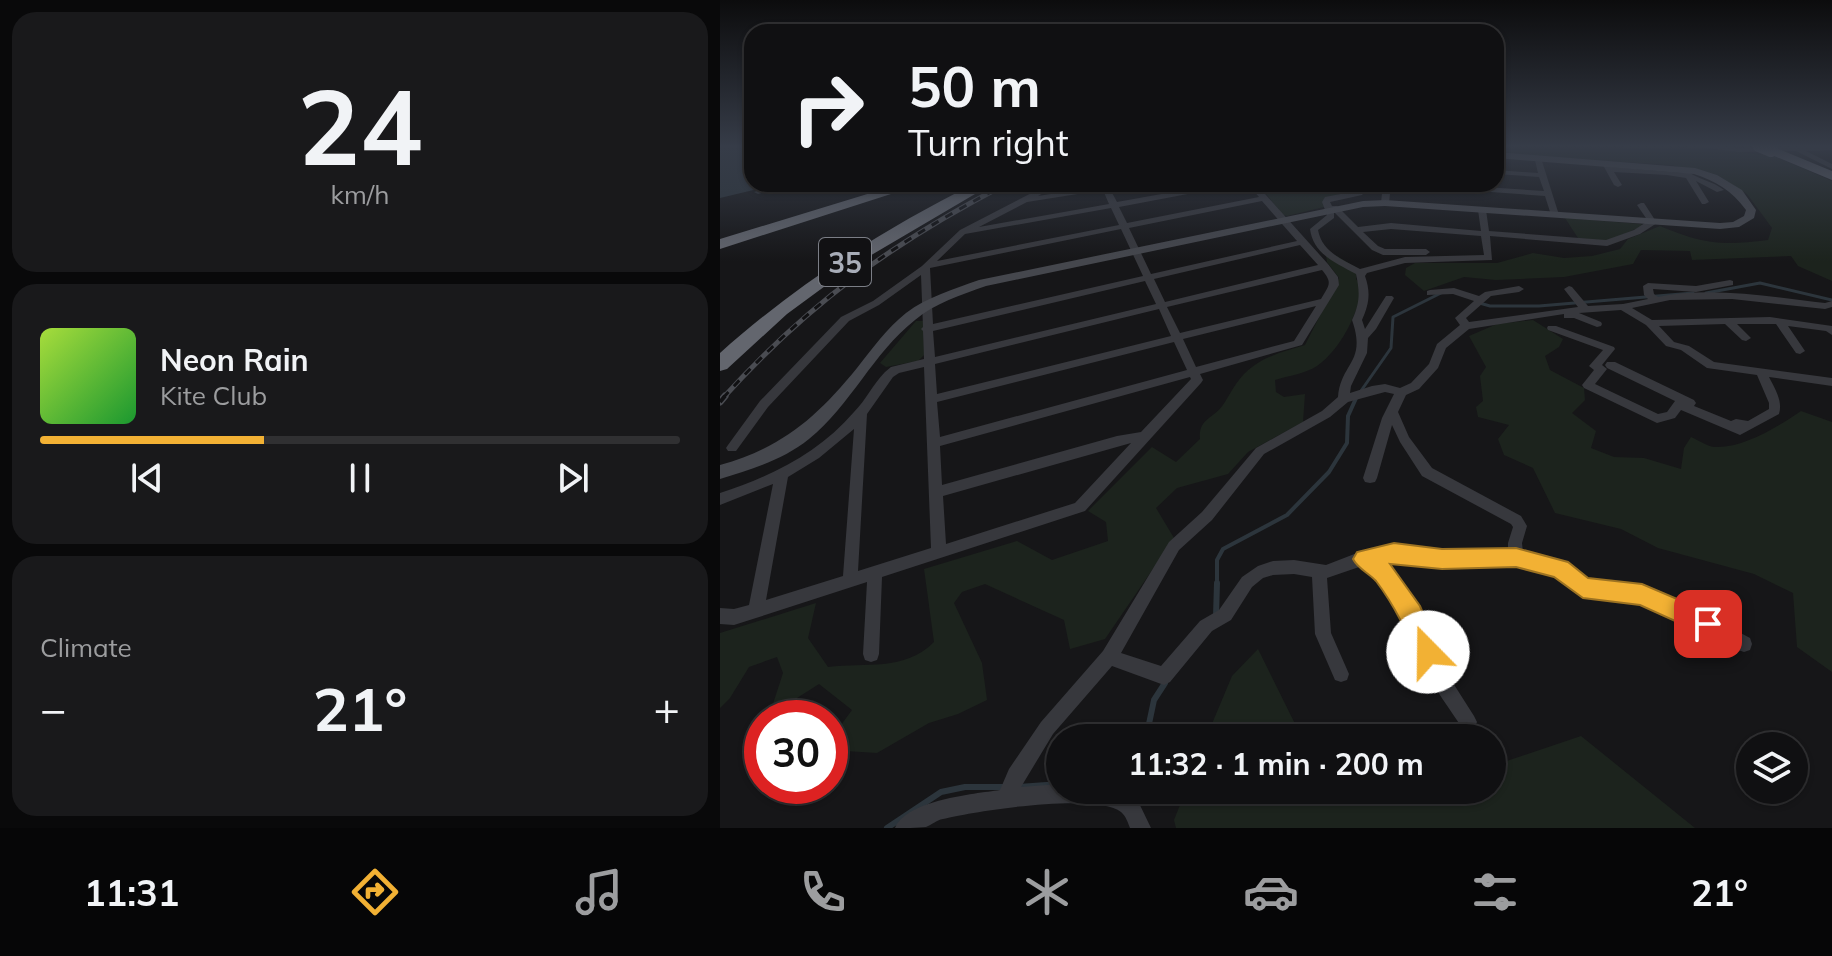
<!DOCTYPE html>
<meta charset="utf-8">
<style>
:root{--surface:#101012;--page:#19191b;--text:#f1f3f6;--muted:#9c9d9f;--line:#303032;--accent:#f2b134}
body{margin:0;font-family:Mulish,sans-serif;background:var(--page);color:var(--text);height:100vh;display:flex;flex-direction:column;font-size:30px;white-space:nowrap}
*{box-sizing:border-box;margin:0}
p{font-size:26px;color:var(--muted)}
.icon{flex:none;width:44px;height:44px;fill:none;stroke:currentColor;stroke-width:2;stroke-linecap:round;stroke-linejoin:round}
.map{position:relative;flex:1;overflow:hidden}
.panel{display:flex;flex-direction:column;gap:12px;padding:12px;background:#09090a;width:720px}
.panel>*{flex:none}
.banner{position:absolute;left:24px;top:24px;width:760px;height:168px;border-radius:24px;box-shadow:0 2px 6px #0004,0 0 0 2px var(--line);background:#101012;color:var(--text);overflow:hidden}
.fabs{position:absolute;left:1016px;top:732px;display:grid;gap:16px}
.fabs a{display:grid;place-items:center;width:72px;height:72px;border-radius:50%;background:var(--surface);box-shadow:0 2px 6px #0004,0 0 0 2px var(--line);font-size:40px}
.speed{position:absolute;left:24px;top:700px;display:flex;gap:16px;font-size:40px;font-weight:700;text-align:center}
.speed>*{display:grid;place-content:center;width:104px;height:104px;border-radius:50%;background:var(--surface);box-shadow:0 2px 6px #0004,0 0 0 2px var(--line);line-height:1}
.speed .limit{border:12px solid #d22;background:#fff;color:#111}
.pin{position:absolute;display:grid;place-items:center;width:68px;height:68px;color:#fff;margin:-34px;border-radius:16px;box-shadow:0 4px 12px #0006}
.me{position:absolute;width:88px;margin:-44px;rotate:338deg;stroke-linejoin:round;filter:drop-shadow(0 0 6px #0008)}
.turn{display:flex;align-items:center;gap:28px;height:168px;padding:0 32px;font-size:36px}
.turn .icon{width:104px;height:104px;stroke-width:2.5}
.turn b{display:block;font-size:56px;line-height:68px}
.big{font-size:60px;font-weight:700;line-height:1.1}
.panel .card{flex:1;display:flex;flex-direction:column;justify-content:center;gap:12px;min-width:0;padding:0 28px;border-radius:24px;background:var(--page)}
.panel .dial{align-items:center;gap:0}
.dial b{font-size:104px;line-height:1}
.song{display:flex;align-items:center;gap:24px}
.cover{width:96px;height:96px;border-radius:12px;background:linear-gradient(135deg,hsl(80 70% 55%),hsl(130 70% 35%))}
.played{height:8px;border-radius:4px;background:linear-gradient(90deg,var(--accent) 35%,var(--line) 35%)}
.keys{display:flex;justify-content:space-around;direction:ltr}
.heat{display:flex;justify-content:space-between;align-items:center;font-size:44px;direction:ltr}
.trip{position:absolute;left:326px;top:724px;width:460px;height:80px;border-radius:40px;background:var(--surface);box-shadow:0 2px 6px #0004,0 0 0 2px var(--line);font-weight:700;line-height:80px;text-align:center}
.tabs{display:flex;height:128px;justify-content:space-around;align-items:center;background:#060607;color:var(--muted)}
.tabs .icon{width:56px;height:56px}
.tabs .selected{color:var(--accent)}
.tabs b{font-size:36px;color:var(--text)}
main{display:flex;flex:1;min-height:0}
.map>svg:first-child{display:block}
.green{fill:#1c231d}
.water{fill:#2c353c}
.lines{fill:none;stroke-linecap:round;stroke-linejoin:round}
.stream-far2{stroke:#2c353c;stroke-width:3}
.stream-far1{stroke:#2c353c;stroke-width:4}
.stream{stroke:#2c353c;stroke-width:6}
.street{fill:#37383d;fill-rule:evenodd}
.secondary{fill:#45474d;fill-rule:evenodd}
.highway{fill:#63666e;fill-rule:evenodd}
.rail-far1-casing{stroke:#4a4c52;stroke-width:5}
.rail-casing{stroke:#4a4c52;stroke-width:7}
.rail-far1{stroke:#111113;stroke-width:3;stroke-dasharray:8;stroke-linecap:butt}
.rail{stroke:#111113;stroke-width:4;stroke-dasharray:13;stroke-linecap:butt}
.highway-bridge{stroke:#63666e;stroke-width:14}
.route{fill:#f2b134;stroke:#9d7322;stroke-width:2}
.labels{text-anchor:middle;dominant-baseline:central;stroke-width:8;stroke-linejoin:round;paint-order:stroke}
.shield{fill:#111113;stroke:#7b7e86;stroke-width:2}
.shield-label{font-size:28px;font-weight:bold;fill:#a8adb8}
</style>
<main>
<section class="panel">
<div class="card dial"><b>24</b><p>km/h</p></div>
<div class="card">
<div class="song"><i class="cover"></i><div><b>Neon Rain</b><p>Kite Club</p></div></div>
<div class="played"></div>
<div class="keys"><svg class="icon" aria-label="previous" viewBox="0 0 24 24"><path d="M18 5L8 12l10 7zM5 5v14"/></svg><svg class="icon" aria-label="pause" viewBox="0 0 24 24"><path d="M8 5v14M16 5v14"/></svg><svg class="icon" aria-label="next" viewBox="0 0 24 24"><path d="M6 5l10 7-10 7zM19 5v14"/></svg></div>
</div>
<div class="card"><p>Climate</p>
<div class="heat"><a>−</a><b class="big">21°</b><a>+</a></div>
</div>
</section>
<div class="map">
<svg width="1112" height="828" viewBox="0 0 1112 828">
<rect width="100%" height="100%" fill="#161618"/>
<path class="green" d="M902 145 965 148 970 145 1056 157 1112 181V281L1078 266 1071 256 972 260 970 251 921 250 913 264 844 277 776 280 744 277 704 291 685 275 686 268 695 263H777L813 253 844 258 872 256 900 249 908 239 940 226C983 244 1001 246 1048 240L1052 228 1027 194 994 174 950 165 776 154V149L887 150 902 148Z
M538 184H623L629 192 605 198 604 207 567 216 563 215Z
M845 218 921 224 923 226 887 241 858 238Z
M606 256H617L637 268 636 279 643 289C635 317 622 348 597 366 587 373 568 376 555 380L556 392 564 397 585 394 583 422 528 452 508 474 457 488 436 508 454 538 385 639 350 649 344 620 265 584 242 592 234 603 262 663 267 700 238 714 209 723 157 753 110 750V740L132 710 99 684 49 716 63 673 57 657 29 667 10 698 0 708V633L96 603 88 638 108 667C146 662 184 672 214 642L204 569 297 541 332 560 388 541 386 522 368 511 432 447 456 462 480 439C478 419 493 419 503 405 507 399 511 391 516 384 533 359 558 353 585 345L619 278 607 262Z
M813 320 843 339 839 347 825 356 830 370 864 388 865 400 852 413 876 431 871 448 894 457 924 458 961 469 964 448 971 437C978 440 987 446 994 447 1023 449 1059 426 1081 411L1112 422V672L1077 647 1073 593 1034 574 938 548 901 529 835 513 813 468 784 455 778 439 789 425 758 417 756 407 763 401 760 376 766 367 749 336 777 324Z
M196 321H203L204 355 198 361 166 367 160 363Z
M538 649 582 738H486L512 676Z
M861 736 975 828H456L454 820 466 790H772V766Z"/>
<path class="water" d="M0 145H32V184H58L0 198Z"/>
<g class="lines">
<path class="stream-far2" d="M986 293 1040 283 1112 300
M756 302 770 306H819L973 293
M636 398 671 348 673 317 721 293"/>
<path class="stream-far1" d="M497 585V560L503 549 567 515 609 472 627 443 628 416 637 396"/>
<path class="stream" d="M496 616 497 583
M426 738 434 700 445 683
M299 787 340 784
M167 828 221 792 245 787H286"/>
<path class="street" d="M977 145 1018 148 1112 146V150L1086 151 1112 164V169L1076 151 1018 152 980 147Z
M814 156 821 158 839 215 838 217 831 215 825 196 687 186 683 184H719L824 191 819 177 776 174V170L818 173Z
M884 163H890L892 167 963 173 967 171C977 179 993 181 1004 190L997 192 976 181 989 202 985 204H982L966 178 947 175 894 172 902 185 898 187 894 185 883 165Z
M59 184H72L38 194 34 192Z
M137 184C145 184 169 188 175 191 164 196 147 192 137 184Z
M329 184H339L318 196 381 186 380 184H412L390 189 397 202 497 184H514L510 186 399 207 407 223 539 197 528 184H536L608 264 618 277 619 285 582 345 480 374 483 380 481 383 365 511 162 577 159 654 157 660 151 662 145 660 143 654 147 582 36 618 14 625 0 624V608L14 609 29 605 53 484 0 505V493C50 477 99 453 134 412 146 400 153 384 165 372L171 367 204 359 203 331 201 329 203 327 201 275 159 305 129 321 48 407 16 451H8L6 448 8 445 40 401 121 317 153 301 202 266 240 230ZM383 190 389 204 259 227 307 202ZM542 201 577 241 431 274 409 228ZM391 208 399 225 217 261 245 234ZM401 229 423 276 213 324 210 268ZM580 245 598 265 445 302 434 279ZM602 270C613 283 609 285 601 299L460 333 447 307ZM425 281 436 304 215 357 213 331ZM596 306 574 341 476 367 463 339ZM439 309 451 336 217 394 215 364ZM454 342 467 370 220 437 217 402ZM204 367 211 548 138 571 147 414 173 377 179 373ZM470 377 471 379 421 432 397 436 222 485 220 446ZM134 429 123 576 46 600 68 477 99 458ZM411 443 355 503 226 544 223 496Z
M643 184H651L642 195 610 202 612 206H617L638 227 671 223 761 231 758 210 762 208 766 210 769 231 886 240 914 230 928 221 917 205 921 203H924L937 223 920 234 887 246 770 236 772 260 685 263 647 273 645 276C651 293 649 304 642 320L645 329 666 296H672L674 298 656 329 648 338 647 353 631 386 630 393 652 386 665 384 680 388 691 383 709 364 717 344 740 325 735 318 754 301 733 294 707 295V291L710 290 734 288 759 296 765 292 799 286 804 289 799 292 771 296 746 318 749 322 858 307 844 289 849 286 852 287 868 306 903 304 928 299 924 295 923 286 928 283 976 286 1010 280 1013 281V285L976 292 933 289 934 294 938 297C989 286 1053 297 1105 303L1112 301V307L1105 309 1012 299 950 300 912 308 932 320 1050 317 1112 326V335L1106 331 1068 326 1085 351 1080 354 1076 353 1056 324H1017L1031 338 1026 341 1022 340 1005 324 939 326 954 342 969 346 994 362 1112 378V386L1049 377C1055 389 1063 401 1059 414L1020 435 961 410 955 418 937 423 864 388 862 385 874 370 869 366 883 350 828 330 827 328 828 326H836L894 347 895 349 882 365 887 369 875 384 938 414 947 412 955 401 887 368 885 365 887 362H895L974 400 976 403 974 406 1011 421 1016 419 1028 421 1049 409V403L1037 375 987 368 961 350 946 346 926 325 901 310 859 313 881 322 882 324 881 326 877 327 854 318H844V314L749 329 726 348 718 368 699 389 686 395 678 412 689 437 712 468 801 516 807 526 802 543 803 553 838 560 866 581 922 588 972 607 1030 638 1032 644 1030 650 1024 652 1018 650 960 617 922 602 858 593 829 571 787 564 722 566 674 559 661 562 667 566 698 609 719 661 754 716 757 722 754 728 748 731 742 728C730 709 715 690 706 670 688 631 680 592 642 566L607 578 611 633 629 674 627 680 621 682 615 680 595 634 592 577 574 574 553 575 543 578 532 587 511 620 492 631 450 682 444 685 392 666 333 734 301 787 340 784V790H397L407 793 418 801 431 828H410C408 823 406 816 401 812 377 792 254 811 223 819 216 820 212 825 206 827 197 828 184 828 175 828 187 800 253 794 280 790L289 769 321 722 383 651 449 542 482 512 536 448 602 411 618 397C621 362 647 363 632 320 640 303 640 292 636 274 616 263 593 254 590 229L607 215 602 202 605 197 636 191ZM614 212 652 250 663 255H706L710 252 706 249H665L658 246 643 232 671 229 761 236 764 255 685 257 640 269C623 260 602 252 598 230L614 218ZM665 392 674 394 662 418 643 478 645 482 650 483 655 482 657 478 672 425 680 442 702 476 791 524 793 527 788 543V551L722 552 674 547 637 553 606 565 574 560 553 561 538 566 522 577 499 610 480 621 441 666 401 653 459 550 492 520 544 454 610 417 628 402Z
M663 184H671L669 203 665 205 661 203Z"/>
<path class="secondary" d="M776 152 975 168 997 175 1022 190 1036 210 1034 218 1019 227 1000 229 665 206 643 207 266 286C241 295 215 303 195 320 153 353 131 405 89 439 63 460 32 469 0 479V465C63 447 96 418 137 368 152 349 167 328 186 313 207 297 234 289 259 280L643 201 665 200 1000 223 1013 222 1024 216 1026 210C1012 191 996 181 974 174L776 158Z"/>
<path class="highway" d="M1051 146 1112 171V180L1047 153 1045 150Z
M180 184H202L0 249V239Z
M254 184H272L131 267 67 314 7 369 0 371V353C77 284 162 230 254 184Z"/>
<defs>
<path id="rail-far1" d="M3 398C89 303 172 243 286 184"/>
<path id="rail" d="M0 402 5 396"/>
</defs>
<use href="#rail-far1" class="rail-far1-casing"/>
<use href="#rail" class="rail-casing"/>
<use href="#rail-far1" class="rail-far1"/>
<use href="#rail" class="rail"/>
<path class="highway-bridge" d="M1039 145 1051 150"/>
</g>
<linearGradient id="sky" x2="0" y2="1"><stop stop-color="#0c0c0d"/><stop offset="0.56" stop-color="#363c48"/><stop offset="1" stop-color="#363c48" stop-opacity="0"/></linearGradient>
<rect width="1112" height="261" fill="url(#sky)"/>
<path class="route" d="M674 543 722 549 796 548 848 562 868 578 922 584 997 616 1000 624 997 633 988 636 920 605 863 598 834 577 796 567 722 569 670 564 700 606 720 652 717 661 708 665 699 661C687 632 675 606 656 581 649 573 638 569 633 559L637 552Z"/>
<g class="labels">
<rect class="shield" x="99" y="238" width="52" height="48" rx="6"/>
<g class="shield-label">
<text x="125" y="262">35</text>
</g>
</g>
</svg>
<div class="fabs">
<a><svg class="icon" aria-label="layers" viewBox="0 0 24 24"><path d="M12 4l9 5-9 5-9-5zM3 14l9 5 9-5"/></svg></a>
</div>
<div class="speed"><div class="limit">30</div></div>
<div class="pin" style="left:988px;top:624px;background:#d93025"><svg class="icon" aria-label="arrive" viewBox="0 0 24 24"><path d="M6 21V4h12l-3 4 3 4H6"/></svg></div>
<svg class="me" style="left:708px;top:652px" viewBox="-20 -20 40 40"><circle r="19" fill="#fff"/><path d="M0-13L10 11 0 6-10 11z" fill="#f2b134"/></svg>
<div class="trip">11:32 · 1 min · 200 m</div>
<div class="banner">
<div class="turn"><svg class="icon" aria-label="right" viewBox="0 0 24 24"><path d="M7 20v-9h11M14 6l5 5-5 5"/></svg><div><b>50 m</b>Turn right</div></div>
</div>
</div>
</main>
<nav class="tabs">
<b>11:31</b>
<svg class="icon selected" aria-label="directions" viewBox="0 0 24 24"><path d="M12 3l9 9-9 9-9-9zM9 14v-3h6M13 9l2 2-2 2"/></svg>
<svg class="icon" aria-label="music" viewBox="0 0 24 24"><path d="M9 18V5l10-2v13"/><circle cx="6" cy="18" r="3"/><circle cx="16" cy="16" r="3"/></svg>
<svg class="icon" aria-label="phone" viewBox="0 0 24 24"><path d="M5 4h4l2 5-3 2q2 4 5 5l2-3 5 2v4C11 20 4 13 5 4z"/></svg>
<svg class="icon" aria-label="climate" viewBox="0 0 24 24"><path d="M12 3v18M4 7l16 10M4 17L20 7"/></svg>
<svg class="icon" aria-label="car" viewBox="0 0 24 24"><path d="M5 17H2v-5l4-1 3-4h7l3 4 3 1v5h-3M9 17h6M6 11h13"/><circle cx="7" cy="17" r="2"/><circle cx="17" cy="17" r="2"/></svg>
<svg class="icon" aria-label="filters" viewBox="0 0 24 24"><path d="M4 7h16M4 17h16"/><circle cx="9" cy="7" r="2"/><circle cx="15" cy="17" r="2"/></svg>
<b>21°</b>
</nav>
